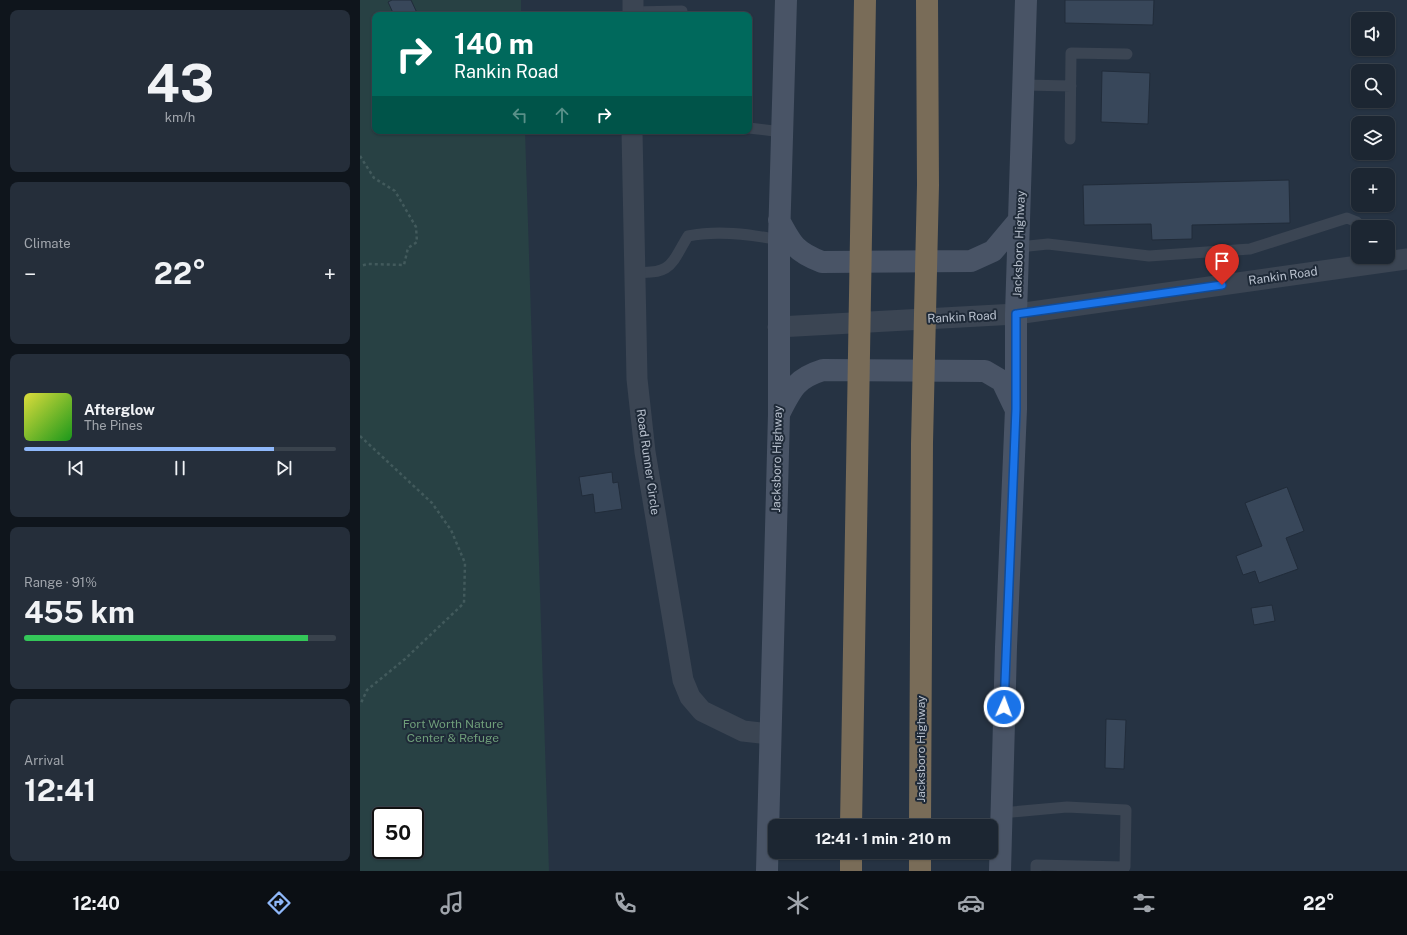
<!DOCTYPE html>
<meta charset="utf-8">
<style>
:root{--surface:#1c2632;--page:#252e3a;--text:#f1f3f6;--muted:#a0a5ac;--line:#3a434d;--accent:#8fb8fa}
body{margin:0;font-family:"Public Sans",sans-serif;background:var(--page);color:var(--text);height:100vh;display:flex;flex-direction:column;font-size:15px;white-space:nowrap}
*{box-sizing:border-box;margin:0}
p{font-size:13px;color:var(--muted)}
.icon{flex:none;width:22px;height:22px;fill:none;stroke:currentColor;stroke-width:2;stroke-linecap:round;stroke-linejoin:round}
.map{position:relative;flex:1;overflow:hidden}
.side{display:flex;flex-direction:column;gap:10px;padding:10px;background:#0f151c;width:360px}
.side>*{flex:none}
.hud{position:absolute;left:12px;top:12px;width:380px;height:122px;border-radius:8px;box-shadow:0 1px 3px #0004,0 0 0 1px var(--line);background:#00695c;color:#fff;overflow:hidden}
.fabs{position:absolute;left:991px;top:12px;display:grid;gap:8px}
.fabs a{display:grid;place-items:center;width:44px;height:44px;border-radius:8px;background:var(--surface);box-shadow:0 1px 3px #0004,0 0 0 1px var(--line);font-size:20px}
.speed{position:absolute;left:12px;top:807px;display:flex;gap:8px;font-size:20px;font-weight:700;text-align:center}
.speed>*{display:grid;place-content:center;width:52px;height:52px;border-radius:50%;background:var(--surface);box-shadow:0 1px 3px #0004,0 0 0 1px var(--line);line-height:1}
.speed .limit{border:2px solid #111;border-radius:6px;background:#fff;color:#111}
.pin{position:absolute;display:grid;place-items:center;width:34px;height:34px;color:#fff;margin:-41px -17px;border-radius:50% 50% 50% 0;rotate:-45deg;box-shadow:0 0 4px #0007}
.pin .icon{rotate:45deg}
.me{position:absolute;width:44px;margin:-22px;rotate:2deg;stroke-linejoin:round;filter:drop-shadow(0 0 3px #0008)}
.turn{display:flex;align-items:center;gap:14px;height:84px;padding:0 16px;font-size:18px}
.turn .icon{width:52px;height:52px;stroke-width:2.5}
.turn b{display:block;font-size:28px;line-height:34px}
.lanes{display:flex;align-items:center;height:38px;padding:0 16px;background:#0003;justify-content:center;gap:20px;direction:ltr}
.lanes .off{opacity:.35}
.big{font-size:30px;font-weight:700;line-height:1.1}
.side .card{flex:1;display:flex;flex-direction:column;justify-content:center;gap:6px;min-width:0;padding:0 14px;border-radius:8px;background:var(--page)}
.side .dial{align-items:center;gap:0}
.dial b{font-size:52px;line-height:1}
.song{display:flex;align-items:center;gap:12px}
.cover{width:48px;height:48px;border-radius:6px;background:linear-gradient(135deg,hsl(60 70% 55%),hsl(120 70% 35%))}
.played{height:4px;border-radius:2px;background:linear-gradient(90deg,var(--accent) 80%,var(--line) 80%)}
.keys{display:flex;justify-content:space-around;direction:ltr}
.heat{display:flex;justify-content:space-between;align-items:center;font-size:22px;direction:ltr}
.charge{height:6px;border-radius:3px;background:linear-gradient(90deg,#34c759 91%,var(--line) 0)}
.trip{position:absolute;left:408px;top:819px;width:230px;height:40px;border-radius:8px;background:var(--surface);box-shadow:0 1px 3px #0004,0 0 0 1px var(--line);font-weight:700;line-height:40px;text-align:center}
.tabs{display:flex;height:64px;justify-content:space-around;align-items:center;background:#0b0f14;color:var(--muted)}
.tabs .icon{width:28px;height:28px}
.tabs .current{color:var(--accent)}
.tabs b{font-size:18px;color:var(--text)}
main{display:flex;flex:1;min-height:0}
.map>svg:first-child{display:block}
.green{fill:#284144;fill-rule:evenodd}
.building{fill:#38475a;stroke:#212c3a}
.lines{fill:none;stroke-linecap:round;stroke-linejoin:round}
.path{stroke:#425a5c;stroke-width:2.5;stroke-dasharray:3 3;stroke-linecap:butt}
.lane{stroke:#3b4553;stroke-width:11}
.street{stroke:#3b4553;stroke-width:21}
.secondary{stroke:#495466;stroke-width:22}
.highway{stroke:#796c58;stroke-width:22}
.route-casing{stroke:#114b97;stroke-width:10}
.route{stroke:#1a73e8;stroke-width:7}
.labels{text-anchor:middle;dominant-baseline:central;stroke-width:4;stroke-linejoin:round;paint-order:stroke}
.street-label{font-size:12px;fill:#b8c0cd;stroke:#1f2a38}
.park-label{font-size:12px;fill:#6f9e7a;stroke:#1f2a38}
</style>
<main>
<section class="side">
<div class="card dial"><b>43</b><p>km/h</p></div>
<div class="card"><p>Climate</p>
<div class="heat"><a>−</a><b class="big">22°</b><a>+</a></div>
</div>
<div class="card">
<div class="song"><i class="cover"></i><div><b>Afterglow</b><p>The Pines</p></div></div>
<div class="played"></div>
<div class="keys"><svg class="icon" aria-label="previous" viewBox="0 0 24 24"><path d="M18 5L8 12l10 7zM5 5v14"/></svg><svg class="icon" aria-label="pause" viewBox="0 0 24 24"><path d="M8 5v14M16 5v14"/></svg><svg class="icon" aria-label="next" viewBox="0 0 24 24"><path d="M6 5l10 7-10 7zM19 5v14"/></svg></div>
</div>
<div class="card"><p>Range · 91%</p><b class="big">455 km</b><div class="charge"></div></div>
<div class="card"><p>Arrival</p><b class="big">12:41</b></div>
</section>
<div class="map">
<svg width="1047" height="871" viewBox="0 0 1047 871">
<rect width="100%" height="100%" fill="#263343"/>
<path class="green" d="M0 0H161V15H15V131H165L189 871H0ZM21 816H55V850H21Z"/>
<path class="building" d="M32 0H51L58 15H34L28 2Z
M705 0H794L793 25 705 23Z
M742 71 790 73 788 124 741 122Z
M929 180 930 223 832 225V239L792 240 791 224 724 225 723 185Z
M252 472 253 483 258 482 262 509 235 513 233 494 222 496 219 477Z
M927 487 944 531 926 538 938 569 899 583 895 571 883 575 876 556 902 546 885 503Z
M912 605 915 621 894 625 891 608Z
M746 719 766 720 764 769 745 768Z"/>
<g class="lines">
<path class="path" d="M0 156 14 178 35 191 56 227 57 242 48 248 44 265 8 264 0 266
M0 436 72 503 91 530 105 563 104 603 45 659 7 690 0 705"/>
<path class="lane" d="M273 12 322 11
M664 85 711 86
M389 128 422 132
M710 139 711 53 767 54
M659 247 688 244 789 256 890 249 987 218 997 222 998 229
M274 272C312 275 311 264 328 236 358 230 389 234 419 240
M641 813 707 807 766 810 765 867 676 865V871"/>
<path class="street" d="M273 15V0
M272 131 277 379 285 452 323 680 330 697 342 711 383 731 410 734
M418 327 656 314 1047 259"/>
<path class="secondary" d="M419 220C432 245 436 252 462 262L611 261 633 251 659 220
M420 412C432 388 437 378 463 370L625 371 642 381 654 406
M407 871 419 414V240L426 0
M640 871 646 647 656 409V314L666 0"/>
<path class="highway" d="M491 826 505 0
M560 826 562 443 568 185 567 0
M491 871V852
M560 871V852"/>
</g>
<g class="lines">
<defs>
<path id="route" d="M644 707 656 409V314L862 285"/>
</defs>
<use href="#route" class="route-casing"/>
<use href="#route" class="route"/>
</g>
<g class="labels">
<g class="street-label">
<text transform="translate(659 244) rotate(-88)">Jacksboro Highway</text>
<text transform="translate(923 276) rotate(-8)">Rankin Road</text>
<text transform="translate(602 317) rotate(-3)">Rankin Road</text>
<text transform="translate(417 459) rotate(-89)">Jacksboro Highway</text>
<text transform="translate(288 462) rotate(82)">Road Runner Circle</text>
<text transform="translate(561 749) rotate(-90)">Jacksboro Highway</text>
</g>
<g class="park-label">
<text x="93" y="724">Fort Worth Nature<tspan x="93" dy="14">Center &amp; Refuge</tspan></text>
</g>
</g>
</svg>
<div class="fabs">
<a><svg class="icon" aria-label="sound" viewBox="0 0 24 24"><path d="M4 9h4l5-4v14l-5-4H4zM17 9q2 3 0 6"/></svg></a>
<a><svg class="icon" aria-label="search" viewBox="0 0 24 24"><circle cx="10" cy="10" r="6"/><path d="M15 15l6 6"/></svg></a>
<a><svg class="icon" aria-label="layers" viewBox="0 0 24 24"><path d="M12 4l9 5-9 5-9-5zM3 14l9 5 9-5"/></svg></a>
<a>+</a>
<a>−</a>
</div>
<div class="speed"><div class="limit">50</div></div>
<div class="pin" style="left:862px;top:285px;background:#d93025"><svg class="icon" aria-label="arrive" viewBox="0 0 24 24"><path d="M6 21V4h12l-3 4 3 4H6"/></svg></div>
<svg class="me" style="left:644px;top:707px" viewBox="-20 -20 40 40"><circle r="17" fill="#1a73e8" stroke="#fff" stroke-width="3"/><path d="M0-11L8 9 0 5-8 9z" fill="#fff"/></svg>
<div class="trip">12:41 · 1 min · 210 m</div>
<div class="hud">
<div class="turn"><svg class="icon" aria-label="right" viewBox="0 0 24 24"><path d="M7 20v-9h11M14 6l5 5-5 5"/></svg><div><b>140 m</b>Rankin Road</div></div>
<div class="lanes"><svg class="icon off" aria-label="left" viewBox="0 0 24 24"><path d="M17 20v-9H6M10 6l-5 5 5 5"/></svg><svg class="icon off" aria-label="ahead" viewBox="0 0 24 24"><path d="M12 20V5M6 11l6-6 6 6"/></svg><svg class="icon" aria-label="right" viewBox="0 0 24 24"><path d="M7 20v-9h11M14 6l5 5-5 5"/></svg></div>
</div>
</div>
</main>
<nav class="tabs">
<b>12:40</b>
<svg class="icon current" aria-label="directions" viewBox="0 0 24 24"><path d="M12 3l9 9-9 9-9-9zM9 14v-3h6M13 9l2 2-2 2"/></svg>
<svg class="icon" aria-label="music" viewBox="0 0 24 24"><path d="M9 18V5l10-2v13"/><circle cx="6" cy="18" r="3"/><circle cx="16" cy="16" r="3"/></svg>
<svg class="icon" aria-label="phone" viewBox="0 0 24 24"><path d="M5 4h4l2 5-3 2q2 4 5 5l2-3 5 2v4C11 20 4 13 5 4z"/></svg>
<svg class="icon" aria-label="climate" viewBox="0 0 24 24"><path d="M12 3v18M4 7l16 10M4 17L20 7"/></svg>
<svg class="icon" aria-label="car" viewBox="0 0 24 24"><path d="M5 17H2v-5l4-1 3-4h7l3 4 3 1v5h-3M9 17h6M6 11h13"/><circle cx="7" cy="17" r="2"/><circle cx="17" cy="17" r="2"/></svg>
<svg class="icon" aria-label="filters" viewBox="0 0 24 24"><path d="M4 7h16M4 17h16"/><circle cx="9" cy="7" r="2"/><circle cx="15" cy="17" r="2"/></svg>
<b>22°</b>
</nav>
